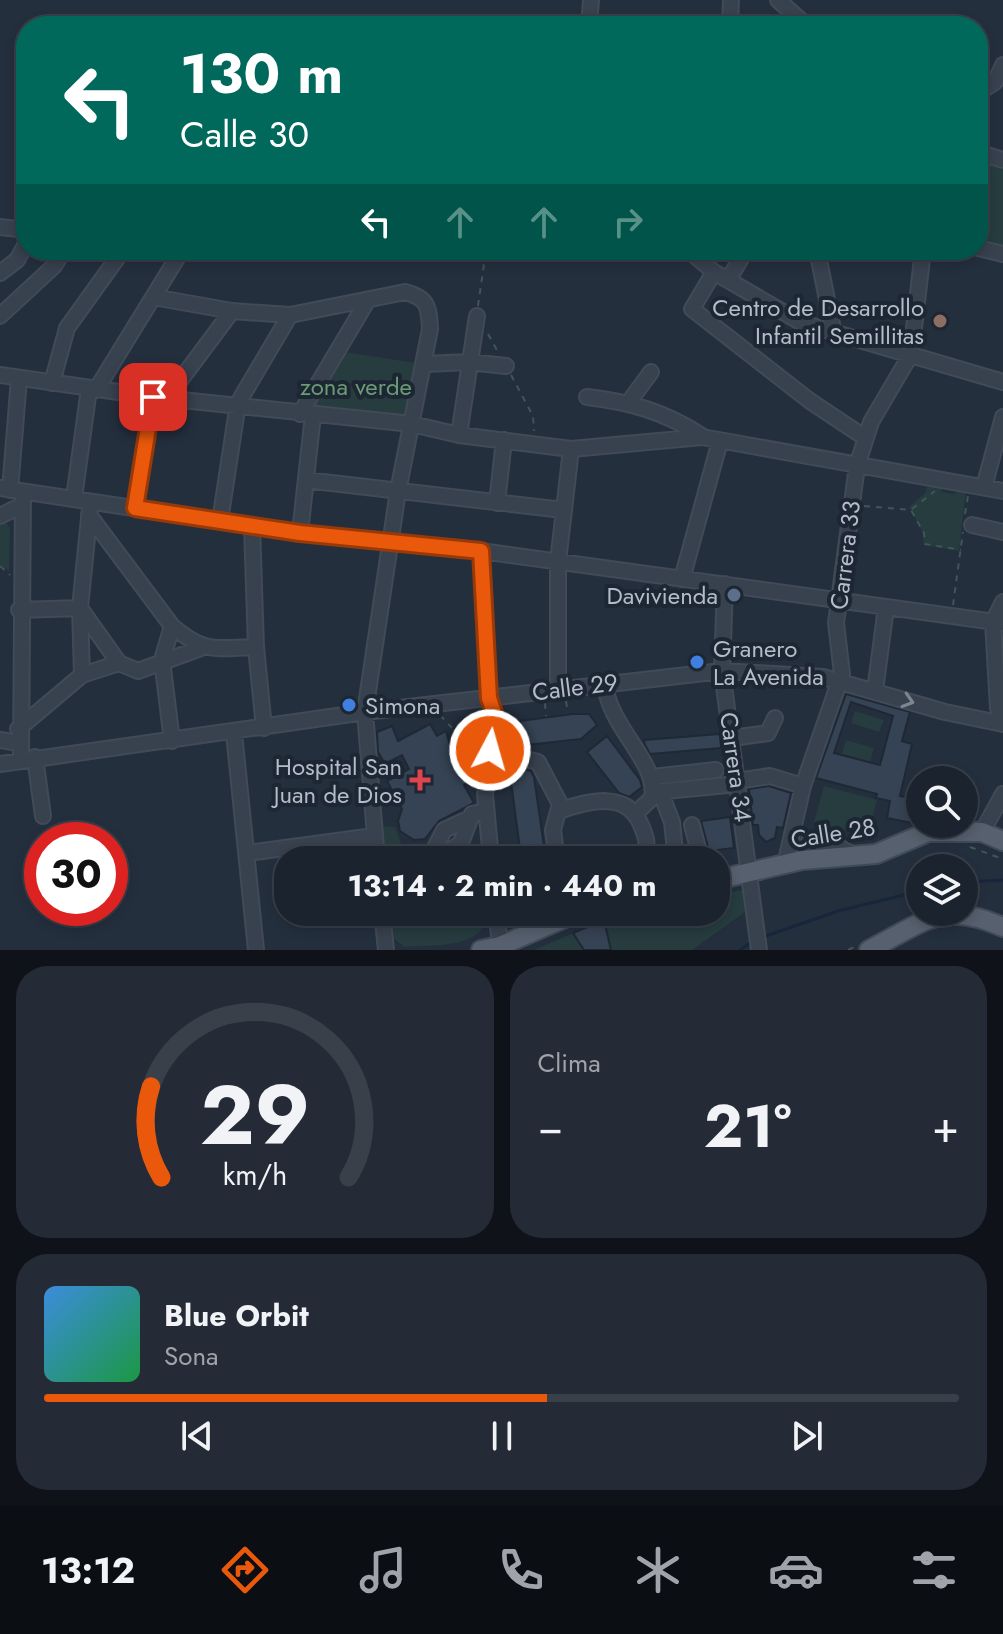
<!DOCTYPE html>
<html lang="es">
<meta charset="utf-8">
<style>
:root{--surface:#1b232e;--page:#242b36;--text:#f1f3f6;--muted:#a0a4aa;--line:#39404a;--accent:#ea580c}
body{margin:0;font-family:Jost,sans-serif;background:var(--page);color:var(--text);height:100vh;display:flex;flex-direction:column;font-size:30px;white-space:nowrap}
*{box-sizing:border-box;margin:0}
p{font-size:26px;color:var(--muted)}
.icon{flex:none;width:44px;height:44px;fill:none;stroke:currentColor;stroke-width:2;stroke-linecap:round;stroke-linejoin:round}
.map{position:relative;height:950px;overflow:hidden}
.details{display:flex;flex-direction:column;gap:16px;padding:16px;background:#0f1319;flex:1}
.details>*{flex:none}
.hud{position:absolute;left:16px;top:16px;width:972px;height:244px;border-radius:32px;box-shadow:0 4px 12px #0003,0 0 0 2px var(--line);background:#00695c;color:#fff;overflow:hidden}
.buttons{position:absolute;left:906px;top:766px;display:grid;gap:16px}
.buttons a{display:grid;place-items:center;width:72px;height:72px;border-radius:50%;background:var(--surface);box-shadow:0 4px 12px #0003,0 0 0 2px var(--line);font-size:40px}
.speed{position:absolute;left:24px;top:822px;display:flex;gap:16px;font-size:40px;font-weight:700;text-align:center}
.speed>*{display:grid;place-content:center;width:104px;height:104px;border-radius:50%;background:var(--surface);box-shadow:0 4px 12px #0003,0 0 0 2px var(--line);line-height:1}
.speed .limit{border:12px solid #d22;background:#fff;color:#111}
.pin{position:absolute;display:grid;place-items:center;width:68px;height:68px;color:#fff;margin:-34px;border-radius:16px;box-shadow:0 4px 12px #0006}
.me{position:absolute;width:88px;margin:-44px;rotate:6deg;stroke-linejoin:round;filter:drop-shadow(0 0 6px #0008)}
.turn{display:flex;align-items:center;gap:28px;height:168px;padding:0 32px;font-size:36px}
.turn .icon{width:104px;height:104px;stroke-width:2.5}
.turn b{display:block;font-size:56px;line-height:68px}
.lanes{display:flex;align-items:center;height:76px;padding:0 32px;background:#0003;justify-content:center;gap:40px;direction:ltr}
.lanes .off{opacity:.35}
.big{font-size:60px;font-weight:700;line-height:1.1}
.details .widget{flex:1;display:flex;flex-direction:column;justify-content:center;gap:12px;min-width:0;padding:0 28px;border-radius:32px;background:var(--page)}
.details .dial{align-items:center;gap:0}
.dial svg{height:208px;overflow:visible;fill:none;stroke:var(--line);stroke-width:7;stroke-linecap:round;text-anchor:middle}
.dial text{fill:var(--text);stroke:none}
.song{display:flex;align-items:center;gap:24px}
.cover{width:96px;height:96px;border-radius:12px;background:linear-gradient(135deg,hsl(210 70% 55%),hsl(140 70% 35%))}
.played{height:8px;border-radius:4px;background:linear-gradient(90deg,var(--accent) 55%,var(--line) 55%)}
.keys{display:flex;justify-content:space-around;direction:ltr}
.heat{display:flex;justify-content:space-between;align-items:center;font-size:44px;direction:ltr}
.details .tiles{flex:1;display:grid;gap:16px;grid-template-columns:1fr 1fr}
.widget:last-child{grid-column:span 2}
.trip{position:absolute;left:274px;top:846px;width:456px;height:80px;border-radius:32px;background:var(--surface);box-shadow:0 4px 12px #0003,0 0 0 2px var(--line);font-weight:700;line-height:80px;text-align:center}
.menu{display:flex;height:128px;justify-content:space-around;align-items:center;background:#0b0e12;color:var(--muted)}
.menu .icon{width:56px;height:56px}
.menu .on{color:var(--accent)}
.menu b{font-size:36px;color:var(--text)}
.map>svg:first-child{display:block}
.green{fill:#263c3f}
.lines{fill:none;stroke-linecap:round;stroke-linejoin:round}
.stream{stroke:#17263c;stroke-width:3}
.building{fill:#364354;stroke:#1f2835;stroke-width:2;fill-rule:evenodd}
.minor-casing{stroke:#414a57;stroke-width:18}
.major-casing{stroke:#414a57;stroke-width:22}
.path{stroke:#3f5557;stroke-width:2;stroke-dasharray:6 6;stroke-linecap:butt}
.minor{stroke:#38414e;stroke-width:14}
.major{stroke:#56606e;stroke-width:18}
.oneway{stroke:#7c8592}
.route-casing{stroke:#983908;stroke-width:20}
.route{stroke:#ea580c;stroke-width:14}
.education-dot{fill:#8d6e63;stroke:#1d2633;stroke-width:3}
.service-dot{fill:#5c6f8a;stroke:#1d2633;stroke-width:3}
.shop-dot{fill:#3f7fe0;stroke:#1d2633;stroke-width:3}
.health-dot{fill:#e0444e;stroke:#1d2633;stroke-width:3}
.labels{text-anchor:middle;dominant-baseline:central;stroke-width:8;stroke-linejoin:round;paint-order:stroke}
.poi-label{font-size:24px;fill:#b4bcc9;stroke:#1d2633;text-anchor:end}
.park-label{font-size:24px;fill:#6b9a76;stroke:#1d2633}
.street-label{font-size:24px;fill:#b4bcc9;stroke:#1d2633}
</style>
<div class="map">
<svg width="1003" height="950" viewBox="0 0 1003 950">
<rect width="100%" height="100%" fill="#242f3e"/>
<path class="green" d="M978 155 1003 164V250L978 244Z
M338 351 422 364 411 422 303 412Z
M928 485 943 487 941 492 955 494 959 489 966 490 959 551 924 545 923 533 909 507 925 493Z
M4 521 10 527 9 571 0 565V524Z
M855 711 884 720 879 732 851 723Z
M846 740 874 748 870 762 842 754Z
M824 786 877 800 867 836 814 822Z
M381 826 395 827 401 843 402 860H385Z
M742 890 745 912 692 950H534L622 912H716V895Z
M391 912H487C487 950 433 944 405 947L394 939Z"/>
<g class="lines">
<path class="stream" d="M964 882 1003 880
M763 937 838 911 920 891
M740 950 752 942"/>
</g>
<path class="building" d="M846 694 910 712 902 741 912 744 900 796 916 799 912 823 887 818 890 801 876 798 877 794 816 778ZM851 702 893 716 880 765 834 753Z
M572 714H589L597 725 581 739 517 746 513 722Z
M430 724 437 736 446 731 450 745 473 780 464 785 474 803 439 821 425 839 414 840 400 831 398 821 402 809 387 781 409 769 402 755 385 764 378 752 377 732 392 726 398 741Z
M720 734 721 748 650 754 645 745 644 740Z
M607 736 640 780 642 787 629 797 619 793 587 752Z
M514 766 531 771 534 777 544 846 520 849 509 767Z
M769 786 791 793 783 828 777 827 775 838 766 842 759 835 758 825H753L749 789Z
M730 817 734 848 709 851 701 821Z
M604 920 611 950H584L573 933Z"/>
<g class="lines">
<defs>
<path id="minor" d="M778 0 807 26
M589 26 591 0
M730 26 731 0
M978 93 995 82 1003 65
M978 152 1003 160
M0 227 26 230
M978 248 1003 254
M688 250 714 272 802 323 1003 382
M817 250 834 334
M714 272 692 309 810 401 864 437
M0 273 17 260 26 244
M728 280 746 250
M153 297 232 311 290 315 405 292C428 298 429 307 430 329L398 491 365 712 377 860
M0 316 54 266 64 250
M424 364 469 362 506 366
M0 375 153 397 412 424 459 435 571 449 702 437 1003 491
M52 383 67 328 123 250
M96 390 182 250
M587 397C631 402 665 412 702 436
M167 398 232 311
M629 402 651 372
M300 414 366 303
M459 435 477 316
M306 480 563 510
M984 487 1003 417
M0 488 300 533 481 551 1003 623
M10 490 19 379
M74 498 89 389
M497 503 504 440
M90 508 80 608 82 675 119 663
M135 508 153 397
M89 515 172 626C205 654 215 648 256 647
M0 516 20 506
M220 521 238 403 290 315
M972 525 1003 532
M252 526 256 647 264 728
M300 533 313 415
M481 551 489 698 495 716 485 794 491 860
M682 579 720 441
M725 584 722 671 759 950
M1003 602 993 622 998 708 1003 723
M19 610 80 608 119 663 138 671 201 648
M172 626 162 660 172 741
M605 683C608 727 659 762 652 798L636 813
M558 689V562L571 449
M875 691 886 607
M18 729 82 675
M234 733 256 950
M732 738 768 733 775 718
M0 740 18 743
M491 742 465 750 459 740 462 734 495 716
M490 750 538 762 560 804 553 830 557 860
M35 757 43 816
M21 758 23 492
M0 764 365 712 722 671 823 677 945 712 1003 724
M652 777 716 770
M737 781 770 776 803 786
M660 791 672 822 676 860
M654 792 738 784
M559 811C588 801 627 790 641 825 646 836 648 844 646 856L640 860
M692 825 701 860
M982 832 1003 794
M433 852 444 830 468 819
M247 853 374 836
M409 854 451 850 461 843 472 814 485 811
M802 860 809 841 843 849 855 856
M785 865 803 786 842 674 836 623 857 466 871 422 911 354 923 250
M382 912 386 950
M496 912 501 950"/>
<path id="major" d="M716 880 802 860 876 854 928 832H982L1003 841
M481 950 500 946 579 912
M869 950C924 922 941 900 1003 927"/>
</defs>
<use href="#minor" class="minor-casing"/>
<use href="#major" class="major-casing"/>
<path class="path" d="M478 306 486 250
M488 334 498 352
M511 375 533 416 534 431
M864 506 911 510 924 533 925 544 961 550
M912 509 935 491
M965 514 968 496
M0 566 10 575
M953 605 963 532
M566 701 568 713
M545 703 546 716
M440 715 452 728
M970 847 1003 859
M386 848 400 847
M964 900 975 903
M590 921 613 912
M848 950 856 946"/>
<use href="#minor" class="minor"/>
<use href="#major" class="major"/>
</g>
<defs><path id="oneway-chevron" d="M-2-3.5L2.5 0L-2 3.5" fill="none" stroke-width="1.6" stroke-linecap="round" stroke-linejoin="round" transform="scale(2)"/></defs>
<use class="oneway" href="#oneway-chevron" transform="translate(908 701) rotate(17)"/>
<g class="lines">
<defs>
<path id="route" d="M153 397 135 508 300 533 481 551 489 698 495 716 490 750"/>
</defs>
<use href="#route" class="route-casing"/>
<use href="#route" class="route"/>
</g>
<circle class="education-dot" cx="940" cy="321" r="8"/>
<circle class="service-dot" cx="734" cy="595" r="8"/>
<g class="shop-dot">
<circle cx="697" cy="662" r="8"/>
<circle cx="349" cy="705" r="8"/>
</g>
<path class="health-dot" d="M416 768h8v8h8v8h-8v8h-8v-8h-8v-8h8z"/>
<g class="labels">
<g class="poi-label">
<text x="924" y="307">Centro de Desarrollo<tspan x="924" dy="28">Infantil Semillitas</tspan></text>
<text x="718" y="595">Davivienda</text>
<text x="713" y="648" text-anchor="start">Granero<tspan x="713" dy="28">La Avenida</tspan></text>
<text x="365" y="705" text-anchor="start">Simona</text>
<text x="402" y="766">Hospital San<tspan x="402" dy="28">Juan de Dios</tspan></text>
</g>
<g class="park-label">
<text x="356" y="386">zona verde</text>
</g>
<g class="street-label">
<text transform="translate(845 555) rotate(-83)">Carrera 33</text>
<text transform="translate(575 687) rotate(-7)">Calle 29</text>
<text transform="translate(736 767) rotate(82)">Carrera 34</text>
<text transform="translate(833 833) rotate(-9)">Calle 28</text>
</g>
</g>
</svg>
<div class="buttons">
<a><svg class="icon" aria-label="search" viewBox="0 0 24 24"><circle cx="10" cy="10" r="6"/><path d="M15 15l6 6"/></svg></a>
<a><svg class="icon" aria-label="layers" viewBox="0 0 24 24"><path d="M12 4l9 5-9 5-9-5zM3 14l9 5 9-5"/></svg></a>
</div>
<div class="speed"><div class="limit">30</div></div>
<div class="pin" style="left:153px;top:397px;background:#d93025"><svg class="icon" aria-label="arrive" viewBox="0 0 24 24"><path d="M6 21V4h12l-3 4 3 4H6"/></svg></div>
<svg class="me" style="left:490px;top:750px" viewBox="-20 -20 40 40"><circle r="17" fill="#ea580c" stroke="#fff" stroke-width="3"/><path d="M0-11L8 9 0 5-8 9z" fill="#fff"/></svg>
<div class="trip">13:14 · 2 min · 440 m</div>
<div class="hud">
<div class="turn"><svg class="icon" aria-label="left" viewBox="0 0 24 24"><path d="M17 20v-9H6M10 6l-5 5 5 5"/></svg><div><b>130 m</b>Calle 30</div></div>
<div class="lanes"><svg class="icon" aria-label="left" viewBox="0 0 24 24"><path d="M17 20v-9H6M10 6l-5 5 5 5"/></svg><svg class="icon off" aria-label="ahead" viewBox="0 0 24 24"><path d="M12 20V5M6 11l6-6 6 6"/></svg><svg class="icon off" aria-label="ahead" viewBox="0 0 24 24"><path d="M12 20V5M6 11l6-6 6 6"/></svg><svg class="icon off" aria-label="right" viewBox="0 0 24 24"><path d="M7 20v-9h11M14 6l5 5-5 5"/></svg></div>
</div>
</div>
<section class="details">
<div class="tiles">
<div class="widget dial"><svg viewBox="0 0 100 80">
<path d="M14 69A42 42 0 1 1 86 69"/>
<path d="M14 69A42 42 0 0 1 10 34" stroke="#ea580c"/>
<text x="50" y="56" font-size="32" font-weight="700">29</text>
<text x="50" y="72" font-size="11">km/h</text>
</svg></div>
<div class="widget"><p>Clima</p>
<div class="heat"><a>−</a><b class="big">21°</b><a>+</a></div>
</div>
<div class="widget">
<div class="song"><i class="cover"></i><div><b>Blue Orbit</b><p>Sona</p></div></div>
<div class="played"></div>
<div class="keys"><svg class="icon" aria-label="previous" viewBox="0 0 24 24"><path d="M18 5L8 12l10 7zM5 5v14"/></svg><svg class="icon" aria-label="pause" viewBox="0 0 24 24"><path d="M8 5v14M16 5v14"/></svg><svg class="icon" aria-label="next" viewBox="0 0 24 24"><path d="M6 5l10 7-10 7zM19 5v14"/></svg></div>
</div>
</div>
</section>
<nav class="menu">
<b>13:12</b>
<svg class="icon on" aria-label="directions" viewBox="0 0 24 24"><path d="M12 3l9 9-9 9-9-9zM9 14v-3h6M13 9l2 2-2 2"/></svg>
<svg class="icon" aria-label="music" viewBox="0 0 24 24"><path d="M9 18V5l10-2v13"/><circle cx="6" cy="18" r="3"/><circle cx="16" cy="16" r="3"/></svg>
<svg class="icon" aria-label="phone" viewBox="0 0 24 24"><path d="M5 4h4l2 5-3 2q2 4 5 5l2-3 5 2v4C11 20 4 13 5 4z"/></svg>
<svg class="icon" aria-label="climate" viewBox="0 0 24 24"><path d="M12 3v18M4 7l16 10M4 17L20 7"/></svg>
<svg class="icon" aria-label="car" viewBox="0 0 24 24"><path d="M5 17H2v-5l4-1 3-4h7l3 4 3 1v5h-3M9 17h6M6 11h13"/><circle cx="7" cy="17" r="2"/><circle cx="17" cy="17" r="2"/></svg>
<svg class="icon" aria-label="filters" viewBox="0 0 24 24"><path d="M4 7h16M4 17h16"/><circle cx="9" cy="7" r="2"/><circle cx="15" cy="17" r="2"/></svg>
</nav>
